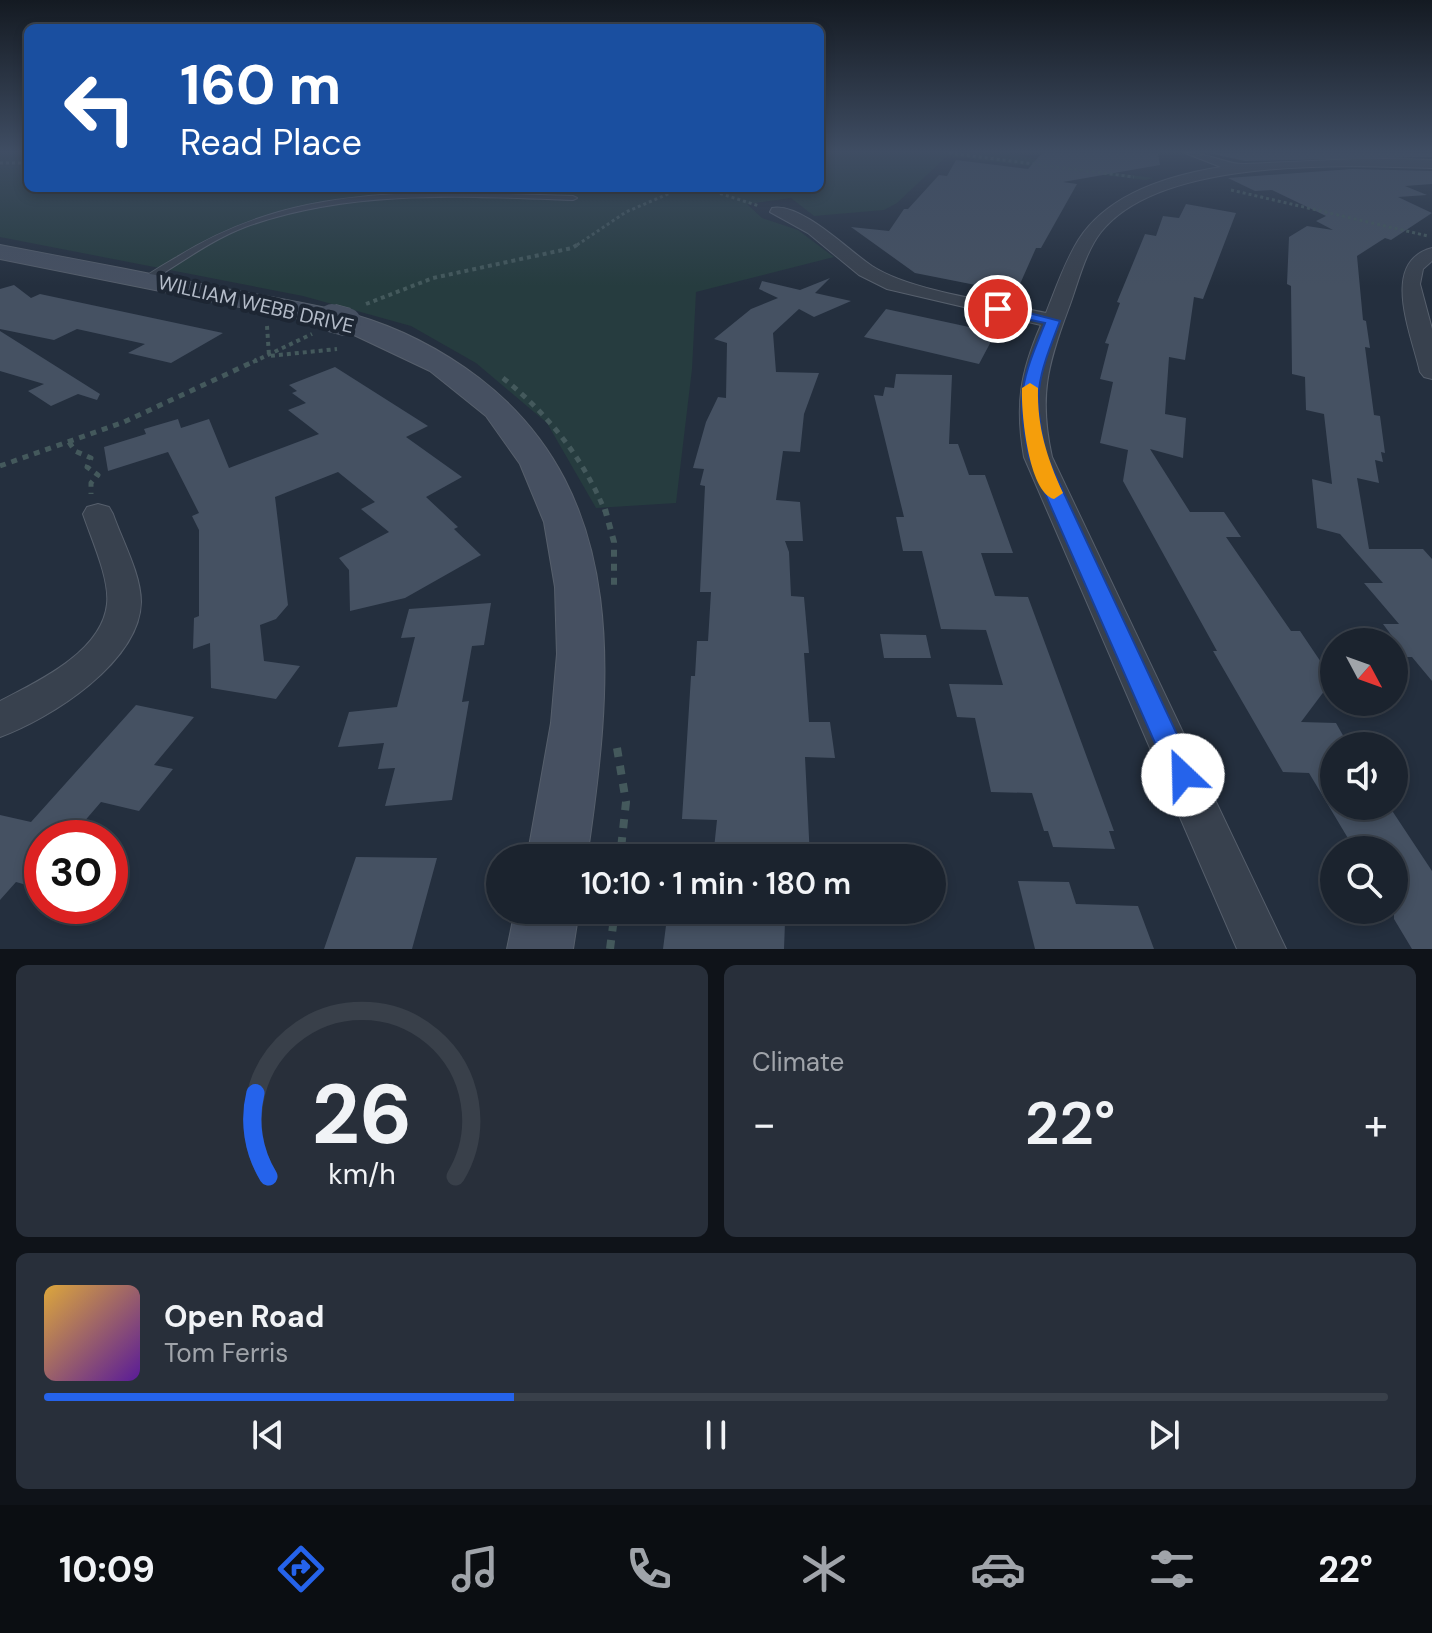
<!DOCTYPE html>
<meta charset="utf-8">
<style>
:root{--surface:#1b232e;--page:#282f3a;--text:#f1f3f6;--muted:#a0a4aa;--line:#39404a;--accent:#2563eb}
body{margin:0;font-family:"DM Sans",sans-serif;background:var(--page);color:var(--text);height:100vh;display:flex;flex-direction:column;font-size:30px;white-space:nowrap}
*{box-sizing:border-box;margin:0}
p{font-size:26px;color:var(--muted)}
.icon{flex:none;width:44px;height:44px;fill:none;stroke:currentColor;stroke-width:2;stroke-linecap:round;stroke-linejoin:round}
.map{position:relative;height:949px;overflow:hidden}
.panel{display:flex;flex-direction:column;gap:16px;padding:16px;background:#0f1319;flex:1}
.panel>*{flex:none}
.hud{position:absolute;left:24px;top:24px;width:800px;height:168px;border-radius:12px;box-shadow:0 4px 12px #0003,0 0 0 2px var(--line);background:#1a4fa0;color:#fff;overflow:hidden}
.needle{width:52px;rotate:131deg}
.buttons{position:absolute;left:1320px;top:628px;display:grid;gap:16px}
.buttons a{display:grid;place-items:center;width:88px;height:88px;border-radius:50%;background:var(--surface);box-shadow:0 4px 12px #0003,0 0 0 2px var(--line);font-size:40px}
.speed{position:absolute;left:24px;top:820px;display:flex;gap:16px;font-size:40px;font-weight:700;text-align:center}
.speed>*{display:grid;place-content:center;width:104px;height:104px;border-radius:50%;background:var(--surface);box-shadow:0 4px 12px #0003,0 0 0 2px var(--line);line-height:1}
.speed .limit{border:12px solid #d22;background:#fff;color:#111}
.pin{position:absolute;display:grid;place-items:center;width:68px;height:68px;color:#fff;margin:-34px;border:4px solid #fff;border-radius:50%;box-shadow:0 2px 8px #0007}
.me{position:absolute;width:88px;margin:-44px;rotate:336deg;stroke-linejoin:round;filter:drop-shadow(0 0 6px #0008)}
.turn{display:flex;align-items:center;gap:28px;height:168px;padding:0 24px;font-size:36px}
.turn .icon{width:104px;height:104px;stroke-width:2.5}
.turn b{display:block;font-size:56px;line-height:68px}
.big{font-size:60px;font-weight:600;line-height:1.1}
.panel .widget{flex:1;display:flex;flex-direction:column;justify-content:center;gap:12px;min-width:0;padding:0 28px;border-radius:12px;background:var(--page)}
.panel .dial{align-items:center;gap:0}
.dial svg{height:208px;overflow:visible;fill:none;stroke:var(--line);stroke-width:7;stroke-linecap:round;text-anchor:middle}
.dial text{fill:var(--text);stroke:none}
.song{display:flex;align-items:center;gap:24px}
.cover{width:96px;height:96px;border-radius:12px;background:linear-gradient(135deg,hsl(40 70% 55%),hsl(270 70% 35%))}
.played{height:8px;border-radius:4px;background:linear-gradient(90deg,var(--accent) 35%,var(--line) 35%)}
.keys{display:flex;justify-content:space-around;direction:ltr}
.heat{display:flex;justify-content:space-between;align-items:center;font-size:44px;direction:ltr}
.panel .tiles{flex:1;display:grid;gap:16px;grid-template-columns:1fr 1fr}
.widget:last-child{grid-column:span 2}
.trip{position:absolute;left:486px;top:844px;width:460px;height:80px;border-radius:40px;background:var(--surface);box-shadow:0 4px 12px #0003,0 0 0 2px var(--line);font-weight:600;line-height:80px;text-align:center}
.tab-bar{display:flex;height:128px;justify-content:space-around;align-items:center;background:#0b0e12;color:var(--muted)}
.tab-bar .icon{width:56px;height:56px}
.tab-bar .current{color:var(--accent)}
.tab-bar b{font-size:36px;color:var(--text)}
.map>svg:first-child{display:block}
.green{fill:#263c3f}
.building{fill:#455162}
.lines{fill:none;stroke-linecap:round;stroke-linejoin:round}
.lane-casing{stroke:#565f6c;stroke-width:2}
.street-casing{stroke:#565f6c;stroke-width:2}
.secondary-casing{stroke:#565f6c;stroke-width:2}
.path-far4{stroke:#44595c;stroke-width:3;stroke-dasharray:3 3;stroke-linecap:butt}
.path-far3{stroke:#44595c;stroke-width:4;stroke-dasharray:4 4;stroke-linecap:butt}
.path-far2{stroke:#44595c;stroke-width:5;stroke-dasharray:6 6;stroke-linecap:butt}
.path-far1{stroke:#44595c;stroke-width:6;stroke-dasharray:7 7;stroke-linecap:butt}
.path{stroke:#44595c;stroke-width:8;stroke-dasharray:9 9;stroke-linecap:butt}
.lane{fill:#38414e;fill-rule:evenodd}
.street{fill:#38414e;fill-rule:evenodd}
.secondary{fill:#465061;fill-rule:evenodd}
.secondary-bridge-casing{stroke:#565f6c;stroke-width:29;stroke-linecap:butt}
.secondary-bridge{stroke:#465061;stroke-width:28}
.route{fill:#2563eb;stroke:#184099;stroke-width:2}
.slow{fill:#f59e0b}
.labels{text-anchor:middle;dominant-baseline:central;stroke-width:8;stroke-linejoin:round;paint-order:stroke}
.street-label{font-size:20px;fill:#b4bcc9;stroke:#1d2633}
</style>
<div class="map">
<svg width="1432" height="949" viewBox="0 0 1432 949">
<rect width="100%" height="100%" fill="#242f3e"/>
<path class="green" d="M0 153H28V188H820V153H1010L1062 166 1154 178 1145 180 947 156 897 203 884 210 814 216 791 198 747 204 762 218 798 230 834 257 696 292 692 369 676 503 596 508 547 423 476 363 411 326 303 296 0 237Z"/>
<path class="building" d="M1042 153H1158L1160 165 1063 182 1077 184 1041 248H1036L1016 293 915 273 851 227 889 231 904 209H908L939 175 947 176 956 160 1028 169Z
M1208 153H1432V157L1245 161Z
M1352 169 1432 171V184L1405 186 1427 195 1398 197 1432 213 1391 240 1385 238 1357 256 1363 320 1366 321 1370 348 1365 347 1374 415 1380 416 1385 453 1381 452 1383 462 1375 460 1379 483 1357 478 1369 549H1423L1432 559V681L1412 657H1403L1386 636H1392L1383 624H1399L1364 583H1383L1340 534 1317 528 1312 479 1332 484 1324 414 1306 410 1305 377 1292 374 1291 286 1287 284 1289 237 1307 226 1333 230 1316 221 1326 216 1272 190 1255 191 1228 178Z
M1186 204 1236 213 1203 299 1194 297 1185 360 1169 357 1165 414 1186 418 1183 458 1150 449 1190 512H1224L1241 537H1226L1291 631H1300L1327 671 1325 690 1301 722 1336 723 1349 746H1334V806H1389L1432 871V949H1412L1394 919V850H1355L1309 773 1283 772 1213 651H1217L1123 481 1128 450 1100 443 1113 382 1100 379 1109 344 1105 343 1120 303 1117 302 1145 234 1156 236 1163 216 1179 218Z
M830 278 815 293 851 301 814 317 799 309 773 333 776 372 819 373 804 414 800 452 783 451 776 500 800 502 803 541H785L789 552 791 596 804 597 809 653H804L809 722H830L835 758 805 757 810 858H713L717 820 682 819 691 676H695L697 641H708L711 592H700L705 486 700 485 704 469 693 468 706 422 718 397 726 398 727 343 714 339 751 309 778 298 759 289 762 281 800 290Z
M14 285 31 298 40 294 223 333 171 363 128 353 145 344 77 329 54 340 0 329V289Z
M886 309 969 327 995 334 979 364 864 337Z
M0 331 100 394 97 400 78 394 51 406 28 391 44 384 0 371Z
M335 367 428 426 406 437 462 477 426 497 458 527 454 529 481 555 405 598 350 611 349 570 339 558 389 532 361 509 375 502 338 472 275 497 288 605 276 619 260 625 264 661 300 666 276 699 211 688 210 643 193 649 194 618 199 616V530L192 516 199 513 168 452 108 471 104 447 146 434 144 429 178 419 181 428 209 419 229 468 319 434 288 410 306 403 292 393 297 391 289 385Z
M896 374 952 375 949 444H958L969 475H985L1013 553H981L995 596 1028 597 1114 831H1109L1115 849 1053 847 1048 831H1044L1032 793 991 792 975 718 957 717 949 684 1003 685 986 630 941 629 922 551H903L896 517H904L874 395 883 396 885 387 894 388Z
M491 603 484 645 472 646 462 702 469 701 452 800 385 806 395 768 378 769 384 743 338 747 349 712 397 707 415 637 401 638 409 609Z
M880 634 926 635 931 658H884Z
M136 705 194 717 154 765 173 769 139 811 101 802 70 838H42V871L30 886 16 882 0 900V815L31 822Z
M356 857 437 858 412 949H324Z
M1018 881 1069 882 1076 904 1138 906 1154 949H1035Z
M668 910H777L776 921 785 922 784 949H663Z"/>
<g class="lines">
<defs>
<path id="lane" d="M447 192 573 196 577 198 573 200C463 196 350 189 245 227 211 240 181 263 149 282L141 280C152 271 165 264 177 257 264 203 347 194 447 192Z"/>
<path id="street" d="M1185 153C1208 152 1227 165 1245 164 1308 161 1369 157 1432 160V168C1345 165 1160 157 1101 232 1084 254 1078 284 1068 310 1047 366 1039 398 1052 457L1286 949H1237L1024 457C1015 405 1020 373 1041 325L887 289 859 275 808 233 770 212 772 208C801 202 849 251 872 266 910 291 999 303 1046 313 1056 288 1065 261 1079 239 1109 193 1170 175 1221 167Z
M1432 248V261L1423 269 1420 284 1432 329V379L1424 377 1420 372C1412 335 1379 262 1432 248Z
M98 504 109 507 113 514C122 540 141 574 141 602 140 662 50 719 0 737V701C37 682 102 652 107 604 110 579 91 538 83 514L87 507Z"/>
<path id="secondary" d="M0 245C75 259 151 274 226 289 269 297 315 304 355 315 400 328 442 350 479 378 633 496 612 687 587 858H527L551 723 557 654 555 587 544 522 520 464 486 416 430 371 335 326 0 259Z
M515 910H579L573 949H507Z"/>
</defs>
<use href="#lane" class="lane-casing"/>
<use href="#street" class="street-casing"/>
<use href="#secondary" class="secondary-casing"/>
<path class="path-far4" d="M949 153 1134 177
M0 163H28
M703 188 759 206
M1231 190 1428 236
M577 245 626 212 682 188"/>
<path class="path-far3" d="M366 304 433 278 572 248 580 243
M267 326 269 356 337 349
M253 362 312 334"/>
<path class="path-far2" d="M503 378C548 414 583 458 605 511
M69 442 75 451 91 458 87 467 98 475 91 483V494
M0 466 124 422 257 360"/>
<path class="path-far1" d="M605 509 614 542V586"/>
<path class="path" d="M617 748 626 802 620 858
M610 949 615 910"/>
<use href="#lane" class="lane"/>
<use href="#street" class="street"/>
<use href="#secondary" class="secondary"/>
<defs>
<path id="secondary-bridge" d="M332 318 347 322"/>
</defs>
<use href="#secondary-bridge" class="secondary-bridge-casing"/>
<use href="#secondary-bridge" class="secondary-bridge"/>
</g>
<linearGradient id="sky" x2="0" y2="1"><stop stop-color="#141a22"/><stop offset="0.53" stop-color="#3f4d63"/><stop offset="1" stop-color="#3f4d63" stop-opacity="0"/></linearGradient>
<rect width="1432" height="286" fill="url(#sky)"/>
<path class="route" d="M998 305 1060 321C1037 381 1032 394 1047 457L1196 775 1192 784 1183 788 1173 784 1029 457C1016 395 1021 382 1045 323L993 312V307Z"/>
<path class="slow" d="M1030 383 1038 388C1037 427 1047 458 1063 493L1054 499C1028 492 1021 411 1022 388Z"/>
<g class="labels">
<g class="street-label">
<text transform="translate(256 304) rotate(13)">WILLIAM WEBB DRIVE</text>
</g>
</g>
</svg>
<div class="buttons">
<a><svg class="needle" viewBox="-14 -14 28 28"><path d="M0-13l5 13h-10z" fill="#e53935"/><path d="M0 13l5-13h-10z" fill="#a0a4aa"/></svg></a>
<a><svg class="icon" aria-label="sound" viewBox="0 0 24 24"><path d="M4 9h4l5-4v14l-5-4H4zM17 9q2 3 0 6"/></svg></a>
<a><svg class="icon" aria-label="search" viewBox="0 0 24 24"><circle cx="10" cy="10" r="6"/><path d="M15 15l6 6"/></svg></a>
</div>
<div class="speed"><div class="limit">30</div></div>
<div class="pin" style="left:998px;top:309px;background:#d93025"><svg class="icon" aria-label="arrive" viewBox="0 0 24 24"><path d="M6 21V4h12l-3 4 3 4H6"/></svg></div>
<svg class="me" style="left:1183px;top:775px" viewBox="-20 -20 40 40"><circle r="19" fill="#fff"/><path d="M0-13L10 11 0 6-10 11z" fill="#2563eb"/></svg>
<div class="trip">10:10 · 1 min · 180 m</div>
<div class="hud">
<div class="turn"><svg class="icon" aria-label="left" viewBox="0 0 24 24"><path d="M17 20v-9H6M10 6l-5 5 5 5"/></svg><div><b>160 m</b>Read Place</div></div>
</div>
</div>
<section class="panel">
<div class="tiles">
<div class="widget dial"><svg viewBox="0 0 100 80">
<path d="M14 69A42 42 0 1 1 86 69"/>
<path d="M14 69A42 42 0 0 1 9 37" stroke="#2563eb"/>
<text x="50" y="56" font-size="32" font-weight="700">26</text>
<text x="50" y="72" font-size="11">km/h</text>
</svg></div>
<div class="widget"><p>Climate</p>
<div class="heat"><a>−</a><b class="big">22°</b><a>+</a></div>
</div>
<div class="widget">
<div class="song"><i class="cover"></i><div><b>Open Road</b><p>Tom Ferris</p></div></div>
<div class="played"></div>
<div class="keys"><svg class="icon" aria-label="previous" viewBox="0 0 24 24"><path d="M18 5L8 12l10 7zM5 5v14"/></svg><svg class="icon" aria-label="pause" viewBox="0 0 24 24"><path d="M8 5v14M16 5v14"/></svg><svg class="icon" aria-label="next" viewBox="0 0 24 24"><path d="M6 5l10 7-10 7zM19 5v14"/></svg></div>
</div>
</div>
</section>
<nav class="tab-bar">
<b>10:09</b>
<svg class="icon current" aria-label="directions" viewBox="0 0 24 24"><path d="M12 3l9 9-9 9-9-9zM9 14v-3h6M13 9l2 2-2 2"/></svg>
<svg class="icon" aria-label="music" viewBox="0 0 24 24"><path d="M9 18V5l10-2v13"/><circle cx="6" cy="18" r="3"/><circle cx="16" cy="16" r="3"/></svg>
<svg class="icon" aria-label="phone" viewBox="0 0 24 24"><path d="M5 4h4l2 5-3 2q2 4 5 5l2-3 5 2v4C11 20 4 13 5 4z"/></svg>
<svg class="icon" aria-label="climate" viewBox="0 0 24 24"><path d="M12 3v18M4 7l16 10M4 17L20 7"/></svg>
<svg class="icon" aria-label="car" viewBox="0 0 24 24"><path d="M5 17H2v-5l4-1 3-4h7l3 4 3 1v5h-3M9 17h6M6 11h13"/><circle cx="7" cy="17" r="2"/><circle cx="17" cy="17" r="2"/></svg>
<svg class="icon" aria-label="filters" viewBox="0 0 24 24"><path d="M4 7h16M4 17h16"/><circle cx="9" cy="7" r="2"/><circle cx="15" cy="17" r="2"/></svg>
<b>22°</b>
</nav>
